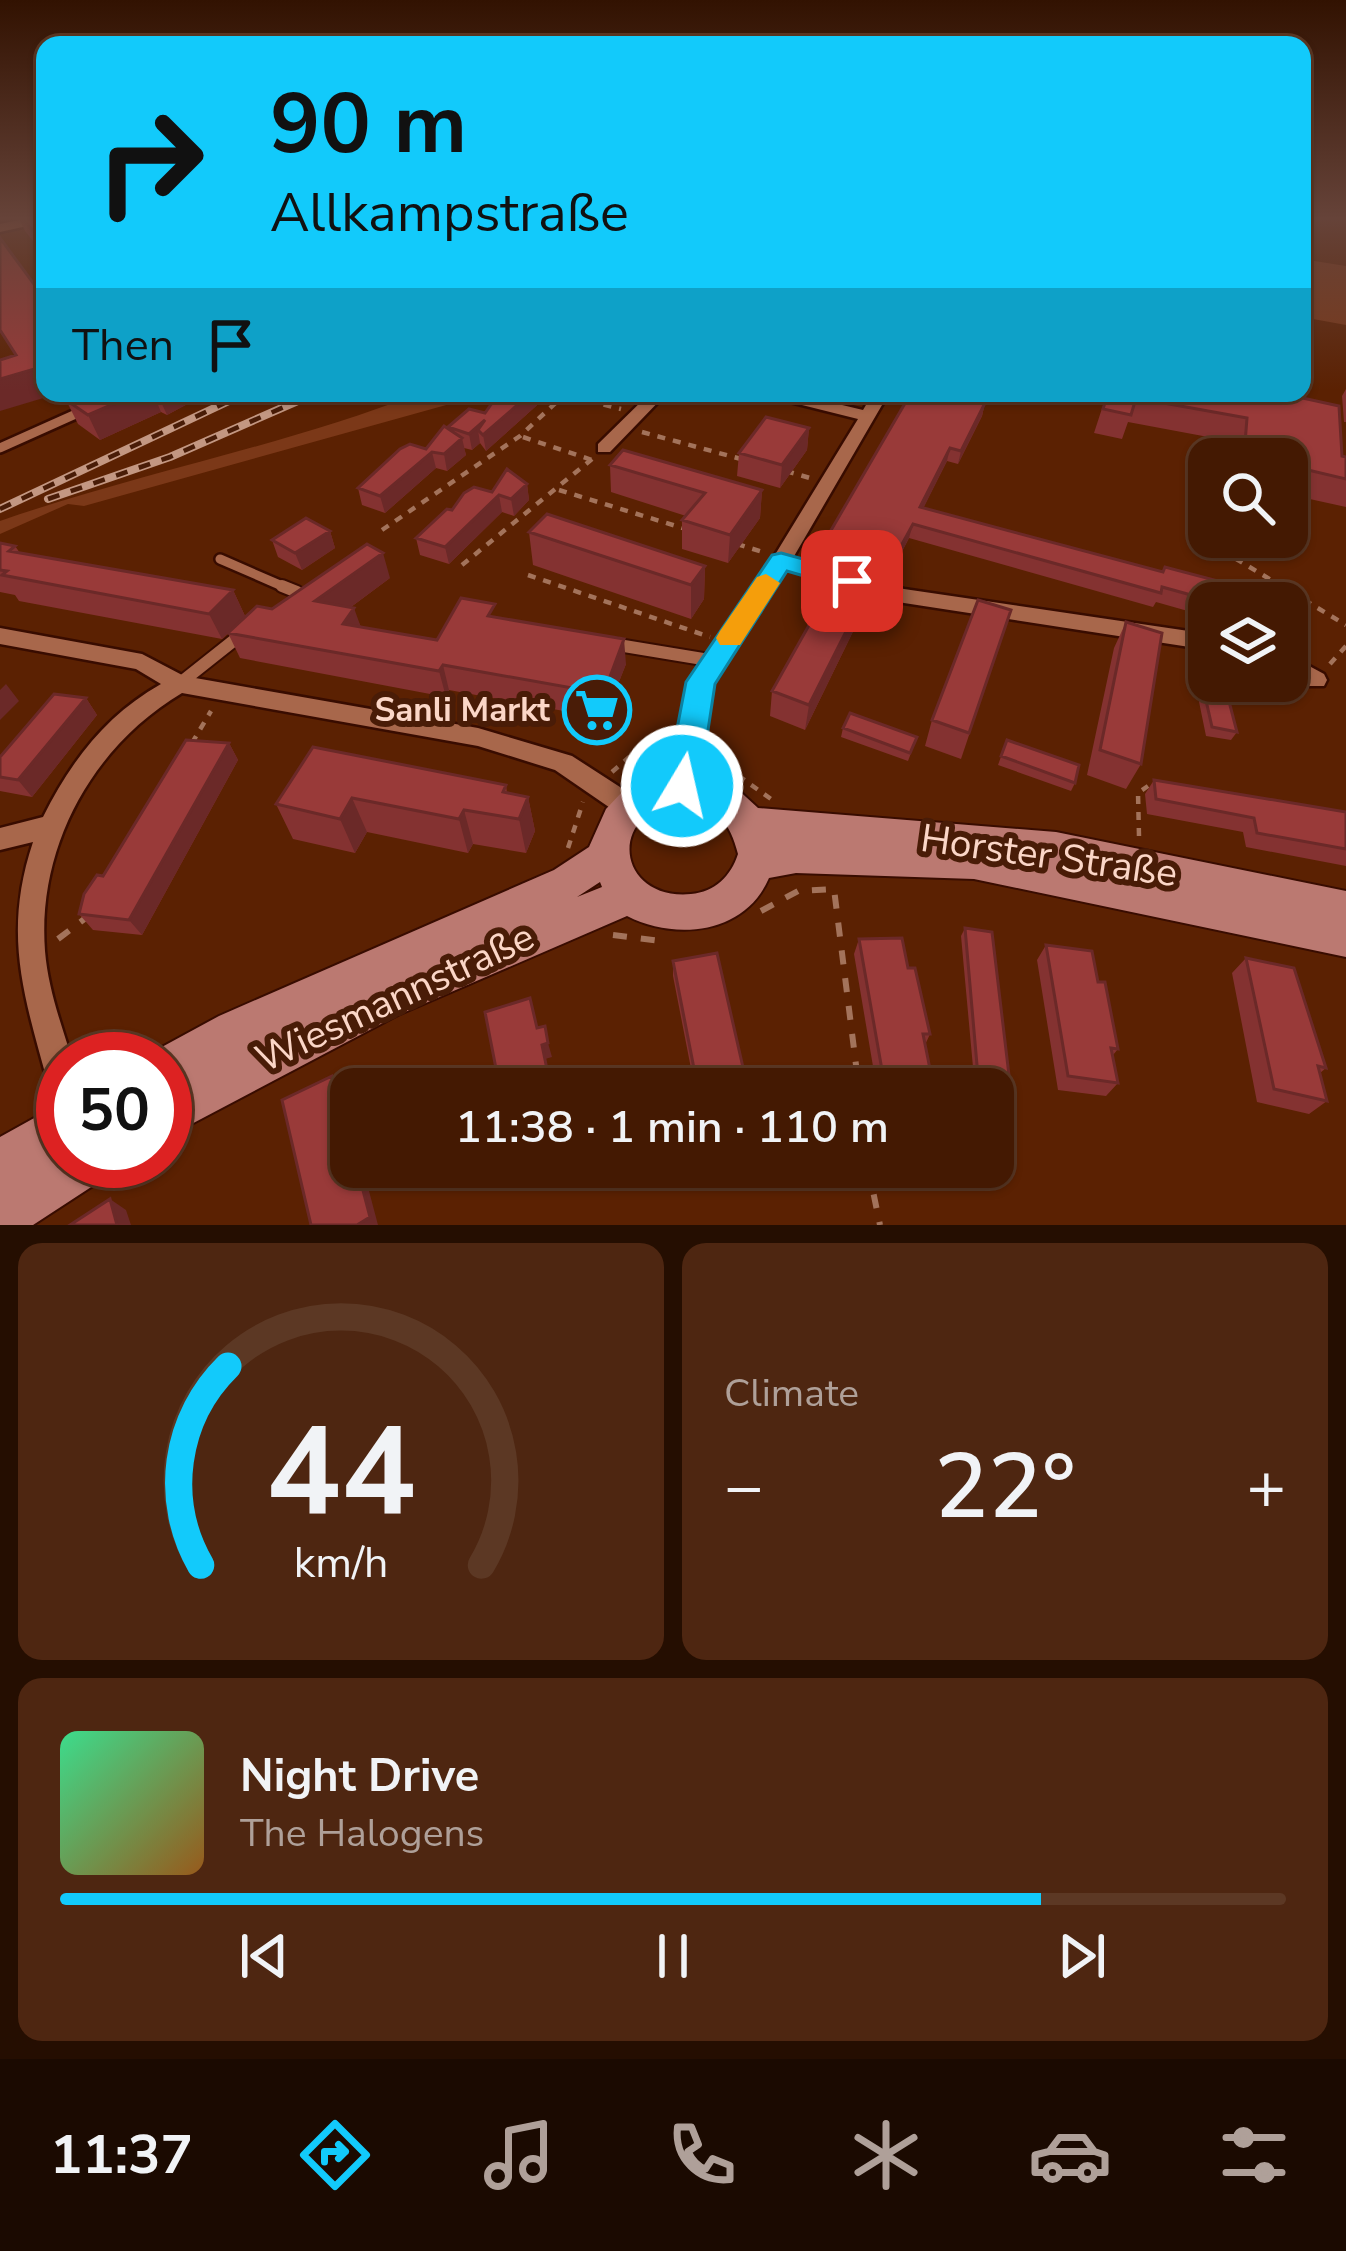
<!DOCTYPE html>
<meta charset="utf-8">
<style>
:root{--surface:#441902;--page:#4e2611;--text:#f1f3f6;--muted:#afa099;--line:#5c3824;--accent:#12cafb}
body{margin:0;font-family:"Nunito Sans",sans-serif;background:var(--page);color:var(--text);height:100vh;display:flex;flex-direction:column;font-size:45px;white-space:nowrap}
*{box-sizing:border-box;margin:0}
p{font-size:39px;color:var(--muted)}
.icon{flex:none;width:66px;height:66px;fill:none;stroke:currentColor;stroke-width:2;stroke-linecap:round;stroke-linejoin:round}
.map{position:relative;height:1225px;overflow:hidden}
.details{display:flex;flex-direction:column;gap:18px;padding:18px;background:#250e01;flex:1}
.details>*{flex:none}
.banner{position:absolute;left:36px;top:36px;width:1275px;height:366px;border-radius:24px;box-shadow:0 3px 9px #0004,0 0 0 3px var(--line);background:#12cafb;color:#111;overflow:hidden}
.controls{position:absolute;left:1188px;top:438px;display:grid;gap:24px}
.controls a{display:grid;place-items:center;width:120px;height:120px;border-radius:24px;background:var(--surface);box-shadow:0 3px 9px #0004,0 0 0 3px var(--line);font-size:60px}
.speed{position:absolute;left:36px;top:1032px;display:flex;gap:24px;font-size:60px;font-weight:700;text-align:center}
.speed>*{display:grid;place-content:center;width:156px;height:156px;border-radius:50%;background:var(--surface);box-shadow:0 3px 9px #0004,0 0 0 3px var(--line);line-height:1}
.speed .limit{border:18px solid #d22;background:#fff;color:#111}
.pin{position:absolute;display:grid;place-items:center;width:102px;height:102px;color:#fff;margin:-51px;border-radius:24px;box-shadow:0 6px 18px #0006}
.me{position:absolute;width:132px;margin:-66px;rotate:9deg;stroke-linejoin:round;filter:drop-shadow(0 0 9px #0008)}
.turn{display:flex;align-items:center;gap:42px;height:252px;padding:0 36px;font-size:54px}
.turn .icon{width:156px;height:156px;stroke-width:2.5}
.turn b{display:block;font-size:84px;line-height:102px}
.then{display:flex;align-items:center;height:114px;padding:0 36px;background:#0003;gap:24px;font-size:45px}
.big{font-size:90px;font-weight:600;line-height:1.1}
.details .card{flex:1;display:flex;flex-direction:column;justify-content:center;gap:18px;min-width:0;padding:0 42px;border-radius:24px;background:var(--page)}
.details .dial{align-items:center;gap:0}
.dial svg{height:312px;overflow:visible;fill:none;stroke:var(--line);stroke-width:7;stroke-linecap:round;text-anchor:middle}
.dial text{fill:var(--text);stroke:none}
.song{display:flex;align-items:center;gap:36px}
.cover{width:144px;height:144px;border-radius:18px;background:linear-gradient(135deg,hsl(150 70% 55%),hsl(30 70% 35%))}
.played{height:12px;border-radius:6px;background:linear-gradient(90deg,var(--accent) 80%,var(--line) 80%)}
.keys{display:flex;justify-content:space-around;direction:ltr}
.heat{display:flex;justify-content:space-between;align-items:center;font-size:66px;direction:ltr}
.details .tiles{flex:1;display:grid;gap:18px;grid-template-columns:1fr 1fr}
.card:last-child{grid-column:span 2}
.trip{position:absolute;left:330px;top:1068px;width:684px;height:120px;border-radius:24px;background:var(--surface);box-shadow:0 3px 9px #0004,0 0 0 3px var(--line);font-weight:600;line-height:120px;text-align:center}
.dock{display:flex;height:192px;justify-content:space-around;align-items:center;background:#1b0a01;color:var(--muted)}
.dock .icon{width:84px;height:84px}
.dock .selected{color:var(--accent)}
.dock b{font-size:54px;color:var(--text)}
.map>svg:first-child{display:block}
.green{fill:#7b3818}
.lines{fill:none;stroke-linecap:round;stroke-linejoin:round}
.lane-far2-casing{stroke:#380c00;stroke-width:10}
.lane-far1-casing{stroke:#380c00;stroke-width:14}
.lane-casing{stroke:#380c00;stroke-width:16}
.street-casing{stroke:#380c00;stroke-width:5}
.secondary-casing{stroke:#380c00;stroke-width:4}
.path-far1{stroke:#a3735b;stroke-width:4.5;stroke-dasharray:8 8;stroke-linecap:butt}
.path{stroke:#a3735b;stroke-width:6;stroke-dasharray:14 14;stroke-linecap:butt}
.lane-far2{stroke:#a8674b;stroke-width:8}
.lane-far1{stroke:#a8674b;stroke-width:9}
.lane{stroke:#a8674b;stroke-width:12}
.street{fill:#a8674b;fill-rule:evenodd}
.secondary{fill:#bb7971;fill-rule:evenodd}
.rail-casing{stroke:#c39782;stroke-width:8}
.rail{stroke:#491c07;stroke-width:4.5;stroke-dasharray:12;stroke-linecap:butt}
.wall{fill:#843231}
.shaded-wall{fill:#6b2928}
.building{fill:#993a39;stroke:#6b2928;stroke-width:3}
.route{fill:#12cafb;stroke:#0c83a3;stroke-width:3}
.slow{fill:#f59e0b}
.labels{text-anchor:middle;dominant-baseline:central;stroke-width:12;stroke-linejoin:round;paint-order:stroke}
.poi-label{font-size:33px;font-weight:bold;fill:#fbd6c7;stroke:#491c07;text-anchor:end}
.near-street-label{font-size:39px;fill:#fbd6c7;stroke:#491c07}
</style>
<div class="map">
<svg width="1346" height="1225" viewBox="0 0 1346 1225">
<rect width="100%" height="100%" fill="#5b2102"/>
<path class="green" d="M1302 259 1346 266V325L1302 317Z
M420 393H471L457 402 84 506 68 504 0 534V521C138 473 284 446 420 393Z"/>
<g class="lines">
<defs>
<path id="lane-far2" d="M45 266 41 269 45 274"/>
<path id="lane-far1" d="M0 448 87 409
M220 559 289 589"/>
<path id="lane" d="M282 586 297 592
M612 644 715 661
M179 684 242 634"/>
<path id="street" d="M29 218H45V222L0 232V224Z
M650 393H667L610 452H598V444Z
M764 393H792L863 410 873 393H889L793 558 904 589 1209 634V650L904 603 786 569 712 683 701 735 699 786 695 793 686 796 677 793 673 786 677 735 690 682 773 558 858 419 766 396Z
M0 628 142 654 184 676 478 728 572 756 637 798 641 806 637 814 628 817 619 814 555 770 478 746 182 693C93 746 37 846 45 951 48 988 61 1024 72 1059H63V1096L52 1091 47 1080C23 993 3 932 33 842L0 850V828L43 817C71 761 106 715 161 684L136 669 0 644Z
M1287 654 1324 674 1327 680 1324 686H1308L1287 673Z"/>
<path id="secondary" d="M686 771 734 786 758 808 1056 832 1346 891V957L974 879 796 873 769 878C745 934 676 941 627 916L398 1015 165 1138V1059H147L149 1054 219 1016 554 870 589 847 606 809 623 791 658 775ZM686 801C718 807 730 823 738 854 731 876 715 892 691 894 615 901 605 808 686 801ZM600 882 602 887 577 897Z
M63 1102V1161H112L105 1178 33 1225H0V1137Z"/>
</defs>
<use href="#lane-far2" class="lane-far2-casing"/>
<use href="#lane-far1" class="lane-far1-casing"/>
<use href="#lane" class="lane-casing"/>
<use href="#street" class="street-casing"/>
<use href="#secondary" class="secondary-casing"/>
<path class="path-far1" d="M557 393 621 409
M642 432 741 459
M523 437 592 460
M786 471 810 478
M559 490 686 529
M382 530 520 436 564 395
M1208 542 1346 625
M737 544 766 553
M462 565 592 459
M528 575 710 637
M1330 664 1346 646
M192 743 211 711
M712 757 771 799
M612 772 634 753 665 754
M1139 836 1138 793 1148 786
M568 848 583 802"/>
<path class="path" d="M761 911 798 891 834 889 859 1089
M613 935 661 941
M58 939 87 917
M868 1167 880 1225"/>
<use href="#lane-far2" class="lane-far2"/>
<use href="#lane-far1" class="lane-far1"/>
<use href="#lane" class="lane"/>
<use href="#street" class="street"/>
<use href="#secondary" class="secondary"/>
<defs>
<path id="rail" d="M48 499 170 457 316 393
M0 509 246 393"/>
</defs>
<use href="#rail" class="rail-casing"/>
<use href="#rail" class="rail"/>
</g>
<path class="wall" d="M19 218H45V256L25 231Z
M1346 389V422H1344L1342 396Z
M81 393H208L167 415 161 412 100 440 78 424 66 400Z
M499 393H545V398L486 451 480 443 472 450 464 448 466 455 447 471 436 468 385 513 362 505 358 488 426 449 449 429 448 427 485 413Z
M810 393H846L841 400Z
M1060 393H1086L1084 398Z
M1107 393H1221L1259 401 1263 393H1280L1342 456 1346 457V507L1287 494V459H1233L1235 442 1128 422 1122 439 1094 433Z
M985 403 982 416 958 464 947 461 923 508 1163 572 1286 603H1209V617L1156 602 1153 607 909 538 892 571 844 556 839 564 821 558 823 544Z
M809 428 807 450 780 488 737 476 739 453Z
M610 465 762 490 760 518 728 563 682 549V520L686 516 611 492Z
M527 484 529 500 514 516 502 512 449 564 420 555 416 538 452 510 492 492Z
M330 531 335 548 302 570 278 557 272 540Z
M529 532 705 566 704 599 691 619 533 565Z
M1239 537H1287L1300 542 1290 559 1238 547Z
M0 543 15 546 20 553 233 590 245 616 231 630 272 609 390 578 351 607 361 627 437 640 497 617 626 664 609 707 591 716 449 690 446 697 240 658 228 633 222 639 19 601 15 595 0 592Z
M872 580 866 605 805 730 770 716 772 691Z
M1011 610 961 759 925 746 932 720Z
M1126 622 1141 764 1126 789 1087 775 1114 648Z
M1201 678 1237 732 1231 740 1206 736 1196 687Z
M86 698 97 715 32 797 0 791V757Z
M843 728 917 737 908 761 841 737Z
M1007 740 1075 783 1071 791 998 765Z
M229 743 238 760 142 935 93 930 79 914 103 876Z
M1154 780 1346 812V866L1246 847 1243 832 1147 814 1145 794Z
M506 785 507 793 528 797 535 831 526 853 473 844 468 853 367 832 355 853 293 839 276 804Z
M965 928 1011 1092 1006 1098 993 1097V1089H975L961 936Z
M859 939 908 968 930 1034 925 1045 930 1069 923 1083 876 1084 854 954Z
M1046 945 1098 982 1118 1049 1113 1055 1118 1083 1106 1096 1058 1090 1037 960Z
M1246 958 1326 1068 1320 1073 1327 1101 1309 1114 1257 1102 1232 973Z
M673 961 747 1085V1089H695L673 976Z"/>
<path class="shaded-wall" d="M45 366V393H60L0 411V379Z
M139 393H153L161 412 100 440 88 415Z
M157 393H208L167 415Z
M531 393H545V398L486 451 483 435 478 430 480 443 472 450 469 434 485 420Z
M985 403 982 416 958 464 961 451Z
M809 428 807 450 780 488 782 465Z
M462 438 466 455 447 471 444 454Z
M950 448 947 461 917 521 920 507Z
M432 452 436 468 385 513 380 496Z
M527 484 529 500 514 516 511 499Z
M762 490 760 518 728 563 730 535Z
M499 495 502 512 449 564 445 547Z
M913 524 909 538 892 571 895 557Z
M330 531 335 548 302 570 295 553Z
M846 542 844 556 839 564 841 550Z
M383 553 390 578 324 627 315 601Z
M705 566 704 599 691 619V585Z
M872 580 866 605 805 730 809 705Z
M233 590 245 616 222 639 209 614Z
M354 608 363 633 343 624Z
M624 639 626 664 609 707 591 716 589 691Z
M443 665 449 690 446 697 439 671Z
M6 684 19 701 0 720V690Z
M86 698 97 715 32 797 18 780Z
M229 743 238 760 142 935 129 920Z
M528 797 535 831 526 853 519 819Z
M352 798 367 832 355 853 340 819Z
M464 810 473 844 468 853 459 819Z
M548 1043 552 1057 545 1059 542 1045Z
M332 1076 341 1089 350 1120 341 1108Z
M366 1167 372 1169 376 1187 369 1191 378 1225H357L360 1179Z
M110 1199 126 1210 131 1225H117Z"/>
<path class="building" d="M22 218H45V245Z
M0 238 45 299V366L0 379V360L16 355 0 330Z
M81 393H139L88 415 66 400Z
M499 393H531L483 435 478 430 485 420 469 434 448 427 469 409 485 413Z
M911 393H945L985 403 961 451 950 448 920 507 1163 572 1165 567 1286 599V603H1220L1162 587 1161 593 913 524 895 557 846 542 841 550 823 544Z
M1108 393H1221L1263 402 1264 393H1280L1339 406 1342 456 1346 457V479L1287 465V459H1259L1244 456 1247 418 1136 398 1131 415 1103 409Z
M766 417 809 428 782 465 739 453Z
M444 426 462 438 444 454 432 452 380 496 358 488 400 449 410 444 426 449Z
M623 450 762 490 730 535 682 520 705 493 610 465Z
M507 469 527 484 511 499 499 495 445 547 416 538 447 509 452 510 464 493 474 487 492 492Z
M547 514 705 566 691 585 529 532Z
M1287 515 1300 518V542L1276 537H1287Z
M306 518 330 531 295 553 272 540Z
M0 543 15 546 9 551 233 590 209 614 2 575 7 571 0 570Z
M367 544 383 553 315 601 354 608 343 624 437 640 461 598 495 604 488 616 624 639 608 682 589 691 443 665 439 671 228 633 257 606 272 609Z
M840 570 872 580 809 705 772 691Z
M978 600 1011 610 969 733 932 720Z
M1126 622 1162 633 1141 764 1100 750Z
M1201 678 1209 679V681L1224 682 1237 732 1212 727Z
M54 694 86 698 18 780 0 777V757Z
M850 713 917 737 910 753 843 728Z
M186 740 229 743 129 920 79 914 84 894 97 875 103 876Z
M1007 740 1079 765 1075 783 1001 756Z
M313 747 506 785 503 792 528 797 519 819 464 810 459 819 352 798 340 819 276 804Z
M1154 780 1346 812V849L1257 833 1254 818 1156 799Z
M965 928 992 932 1011 1092 979 1088Z
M902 938 908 968H915L930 1034H923L930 1069 882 1070 859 939Z
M1046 945 1092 951 1098 982H1105L1118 1049 1111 1048 1118 1083 1068 1076Z
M717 953 747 1085 728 1089H698L673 961Z
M1246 958 1294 968 1326 1068 1318 1066 1327 1101 1274 1089Z
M530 998 537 1028 545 1026 548 1043 542 1045 549 1079 557 1076 559 1089H500L485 1012Z
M332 1076 341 1108 348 1104 351 1114V1122L345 1125 351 1147V1167H366L368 1176 360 1179 370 1217 357 1225H311L282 1100Z
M110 1199 117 1225H70Z"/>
<linearGradient id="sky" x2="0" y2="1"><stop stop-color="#321201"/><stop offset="0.56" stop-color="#664339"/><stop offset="1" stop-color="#664339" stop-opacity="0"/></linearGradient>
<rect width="1346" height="390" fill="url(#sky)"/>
<path class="route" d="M781 553 862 575 865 581 852 590 787 571 715 684 698 796 686 800 670 795 666 786 686 682 772 555Z"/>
<path class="slow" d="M766 574 780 583 740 645H720L716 638 720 631 757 577Z"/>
<defs>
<symbol id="supermarket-ring" viewBox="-11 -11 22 22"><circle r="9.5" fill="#491c07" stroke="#12cafb" stroke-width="1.5"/><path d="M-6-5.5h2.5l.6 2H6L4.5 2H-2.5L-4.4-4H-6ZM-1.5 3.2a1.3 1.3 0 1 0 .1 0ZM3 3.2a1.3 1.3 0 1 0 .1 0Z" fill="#12cafb"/></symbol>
</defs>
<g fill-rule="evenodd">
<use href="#supermarket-ring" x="559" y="672" width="76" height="76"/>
</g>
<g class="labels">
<g class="poi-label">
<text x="550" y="710">Sanli Markt</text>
</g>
<g class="near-street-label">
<text transform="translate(1049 856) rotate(8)">Horster Straße</text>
<text transform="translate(395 998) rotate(-25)">Wiesmannstraße</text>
</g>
</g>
</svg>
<div class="controls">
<a><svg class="icon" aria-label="search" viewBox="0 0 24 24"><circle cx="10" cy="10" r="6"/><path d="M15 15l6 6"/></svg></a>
<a><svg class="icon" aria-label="layers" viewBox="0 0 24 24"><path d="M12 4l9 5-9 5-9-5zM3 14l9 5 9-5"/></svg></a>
</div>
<div class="speed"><div class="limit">50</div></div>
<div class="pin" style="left:852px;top:581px;background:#d93025"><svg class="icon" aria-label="arrive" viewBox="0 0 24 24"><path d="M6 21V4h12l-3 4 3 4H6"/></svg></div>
<svg class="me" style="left:682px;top:786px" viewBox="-20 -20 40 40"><circle r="17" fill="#12cafb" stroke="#fff" stroke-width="3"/><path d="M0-11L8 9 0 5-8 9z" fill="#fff"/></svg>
<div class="trip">11:38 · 1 min · 110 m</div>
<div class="banner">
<div class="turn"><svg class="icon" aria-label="right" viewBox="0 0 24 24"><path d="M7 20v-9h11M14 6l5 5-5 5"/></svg><div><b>90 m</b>Allkampstraße</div></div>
<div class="then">Then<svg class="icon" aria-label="arrive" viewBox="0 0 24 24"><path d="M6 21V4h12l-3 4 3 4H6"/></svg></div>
</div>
</div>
<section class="details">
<div class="tiles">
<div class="card dial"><svg viewBox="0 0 100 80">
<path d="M14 69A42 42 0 1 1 86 69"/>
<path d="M14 69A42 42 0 0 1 21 18" stroke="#12cafb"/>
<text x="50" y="56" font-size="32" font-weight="700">44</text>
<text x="50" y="72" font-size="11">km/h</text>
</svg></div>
<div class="card"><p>Climate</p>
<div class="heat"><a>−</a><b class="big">22°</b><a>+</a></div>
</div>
<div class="card">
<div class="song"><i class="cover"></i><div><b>Night Drive</b><p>The Halogens</p></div></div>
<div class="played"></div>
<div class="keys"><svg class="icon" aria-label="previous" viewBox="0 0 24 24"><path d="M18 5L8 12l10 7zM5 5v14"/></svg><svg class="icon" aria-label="pause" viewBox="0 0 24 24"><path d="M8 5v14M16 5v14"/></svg><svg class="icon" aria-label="next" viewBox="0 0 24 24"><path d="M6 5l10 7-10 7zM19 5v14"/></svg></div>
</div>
</div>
</section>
<nav class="dock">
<b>11:37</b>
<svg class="icon selected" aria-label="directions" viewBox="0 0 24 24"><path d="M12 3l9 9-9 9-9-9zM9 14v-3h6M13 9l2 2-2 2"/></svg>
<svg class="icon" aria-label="music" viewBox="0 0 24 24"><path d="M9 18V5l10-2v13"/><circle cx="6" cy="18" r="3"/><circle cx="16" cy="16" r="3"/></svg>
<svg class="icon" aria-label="phone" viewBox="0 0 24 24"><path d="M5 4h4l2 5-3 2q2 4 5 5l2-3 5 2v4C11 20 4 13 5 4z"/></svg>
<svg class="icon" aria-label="climate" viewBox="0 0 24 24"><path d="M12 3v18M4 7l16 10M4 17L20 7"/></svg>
<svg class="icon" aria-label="car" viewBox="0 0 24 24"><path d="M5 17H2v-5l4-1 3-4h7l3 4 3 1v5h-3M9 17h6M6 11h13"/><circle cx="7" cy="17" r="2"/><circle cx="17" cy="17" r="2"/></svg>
<svg class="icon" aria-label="filters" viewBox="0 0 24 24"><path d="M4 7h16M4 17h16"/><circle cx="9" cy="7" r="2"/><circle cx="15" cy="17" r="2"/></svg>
</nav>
